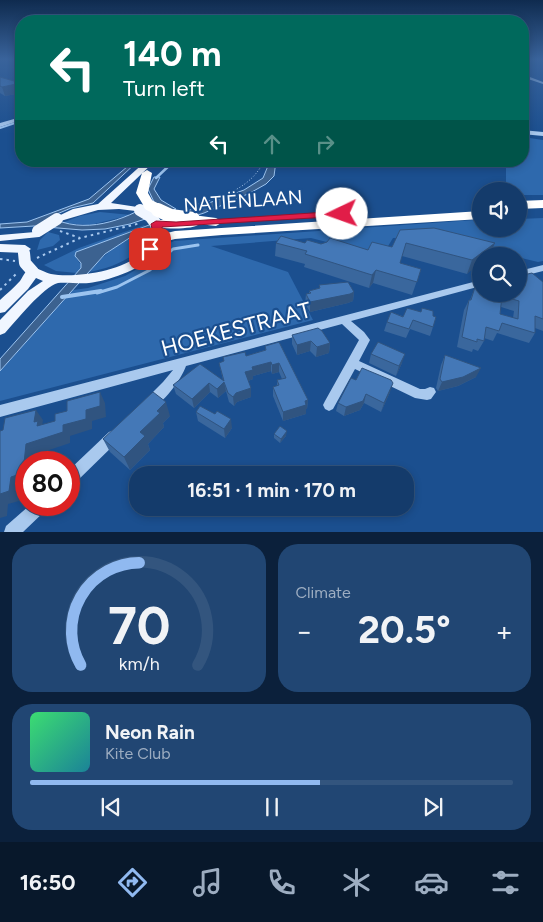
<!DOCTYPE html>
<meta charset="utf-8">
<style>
:root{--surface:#143b6b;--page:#214673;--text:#f1f3f6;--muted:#9dadc1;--line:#33557e;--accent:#90b9f0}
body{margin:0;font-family:Figtree,sans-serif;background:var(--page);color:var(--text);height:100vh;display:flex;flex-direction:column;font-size:19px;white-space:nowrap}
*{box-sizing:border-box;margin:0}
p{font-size:16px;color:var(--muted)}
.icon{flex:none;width:28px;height:28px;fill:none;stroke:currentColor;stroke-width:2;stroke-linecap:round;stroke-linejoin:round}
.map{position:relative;height:532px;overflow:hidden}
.details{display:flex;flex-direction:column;gap:12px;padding:12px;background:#0b203b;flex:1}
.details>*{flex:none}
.top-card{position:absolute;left:15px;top:15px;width:514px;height:152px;border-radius:20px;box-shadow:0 2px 8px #0003,0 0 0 1px var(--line);background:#00695c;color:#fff;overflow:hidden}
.buttons{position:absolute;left:472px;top:182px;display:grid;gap:10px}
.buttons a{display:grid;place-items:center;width:55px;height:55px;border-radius:50%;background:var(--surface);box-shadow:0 2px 8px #0003,0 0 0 1px var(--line);font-size:25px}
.speed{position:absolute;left:15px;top:451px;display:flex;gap:10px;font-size:25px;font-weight:700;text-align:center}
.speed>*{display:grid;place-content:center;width:65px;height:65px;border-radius:50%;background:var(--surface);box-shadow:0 2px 8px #0003,0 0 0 1px var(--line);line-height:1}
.speed .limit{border:8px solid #d22;background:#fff;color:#111}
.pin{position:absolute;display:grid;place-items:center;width:42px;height:42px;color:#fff;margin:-21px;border-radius:10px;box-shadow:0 2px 8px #0006}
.me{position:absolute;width:55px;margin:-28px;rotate:267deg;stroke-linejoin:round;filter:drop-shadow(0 0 4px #0008)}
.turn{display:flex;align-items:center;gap:18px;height:105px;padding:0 25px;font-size:22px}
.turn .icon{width:65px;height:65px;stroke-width:2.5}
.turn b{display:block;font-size:35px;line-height:42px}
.lanes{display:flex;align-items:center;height:48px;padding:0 25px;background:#0003;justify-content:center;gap:25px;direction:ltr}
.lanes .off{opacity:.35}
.big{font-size:38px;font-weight:700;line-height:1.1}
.details .card{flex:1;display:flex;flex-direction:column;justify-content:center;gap:8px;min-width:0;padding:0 18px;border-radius:20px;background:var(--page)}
.details .dial{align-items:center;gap:0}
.dial svg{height:130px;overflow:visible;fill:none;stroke:var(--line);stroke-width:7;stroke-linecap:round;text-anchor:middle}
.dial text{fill:var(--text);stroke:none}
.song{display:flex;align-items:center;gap:15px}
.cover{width:60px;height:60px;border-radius:8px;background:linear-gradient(135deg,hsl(140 70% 55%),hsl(190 70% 35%))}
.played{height:5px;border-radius:2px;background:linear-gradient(90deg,var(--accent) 60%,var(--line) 60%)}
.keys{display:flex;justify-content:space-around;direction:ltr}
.heat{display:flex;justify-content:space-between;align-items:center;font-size:28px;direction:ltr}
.details .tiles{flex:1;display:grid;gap:12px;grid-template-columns:1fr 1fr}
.card:last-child{grid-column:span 2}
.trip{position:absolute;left:129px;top:466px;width:285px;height:50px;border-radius:20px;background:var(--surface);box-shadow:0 2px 8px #0003,0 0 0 1px var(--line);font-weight:700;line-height:50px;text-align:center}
.menu{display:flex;height:80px;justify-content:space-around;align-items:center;background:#08182b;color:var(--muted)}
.menu .icon{width:35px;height:35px}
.menu .current{color:var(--accent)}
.menu b{font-size:22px;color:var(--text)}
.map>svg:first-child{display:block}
.green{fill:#2e69ad}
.water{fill:#3c6290;stroke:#9cc4f0}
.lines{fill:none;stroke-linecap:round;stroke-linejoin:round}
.stream-far3{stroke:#9cc4f0;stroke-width:2}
.stream-far2{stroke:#9cc4f0;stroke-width:2.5}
.stream-far1{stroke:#9cc4f0;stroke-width:3}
.stream{stroke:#9cc4f0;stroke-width:4}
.path-far1{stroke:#a9c9ee;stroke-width:1;stroke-dasharray:1 2;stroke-linecap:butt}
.path{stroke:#a9c9ee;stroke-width:2;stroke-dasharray:2.5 4;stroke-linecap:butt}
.minor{fill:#a9c9ee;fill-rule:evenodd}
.major{fill:#f0f6ff;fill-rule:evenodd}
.highway{fill:#fff;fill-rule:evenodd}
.major-bridge{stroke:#f0f6ff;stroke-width:12}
.highway-bridge-far1{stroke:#fff;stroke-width:11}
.highway-bridge{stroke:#fff;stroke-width:14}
.wall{fill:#3a679d;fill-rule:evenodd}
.shaded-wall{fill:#305480}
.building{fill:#4478b7;stroke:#305480;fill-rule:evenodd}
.route{fill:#e11d48;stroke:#92132f}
.labels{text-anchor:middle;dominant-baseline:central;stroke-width:4.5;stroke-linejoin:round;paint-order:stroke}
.street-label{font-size:19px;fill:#fff;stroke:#1b4f8f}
.near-street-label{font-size:22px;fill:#fff;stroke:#1b4f8f}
</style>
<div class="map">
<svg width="543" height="532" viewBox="0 0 543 532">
<rect width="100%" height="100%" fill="#1b4f8f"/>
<path class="green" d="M523 137 543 140V195H519V191H506V161H522Z
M100 212 131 215 90 225 62 223 80 216Z
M543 218V261L538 262 436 237 393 238 382 256 311 238 211 246 288 272 313 320 0 401V371L73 290 88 288 125 276 144 265 164 246 174 241 475 220H481V229H519V219Z
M144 225 145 226 121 235 76 258 82 266 77 273 56 271 44 265 79 248Z
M48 232 59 235 60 240 53 246 37 250 40 240Z
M146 232C143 258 110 268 89 272 105 253 122 240 146 232Z"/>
<path class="water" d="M134 161H138L93 203 71 208 50 217C84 235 123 221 154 202L148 189 154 177H160L154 189 161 200 176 209 130 224 105 229 82 230 34 226 0 228V224L27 222 89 199Z
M270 161H276L274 176 266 184 250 193 204 213 131 237 105 254 0 371V359L81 268V263L75 256 76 252 244 190 263 178Z"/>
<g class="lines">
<path class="stream-far3" d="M0 128 21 121"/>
<path class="stream-far2" d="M156 178 174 161"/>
<path class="stream-far1" d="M97 293 117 287 150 270 173 249 198 245"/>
<path class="stream" d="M62 297 101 291"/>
<path class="path-far1" d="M192 206C220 197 250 190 264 161"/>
<path class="path" d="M60 231 80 238
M37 258 80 238 141 223
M0 259 15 261
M0 290 18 272"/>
<path class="minor" d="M522 74 543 82V84L522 77Z
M21 117V120L0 127V123Z
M522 130 543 132V136L522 134Z
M543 265V271L519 277V271Z
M481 280V286L351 321 364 332 370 340 359 361 420 389H425L430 387 434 388 436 392 431 399 427 400 415 398 355 369 333 409 329 411 325 409 323 405 325 401 359 340 342 324 186 366C181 380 163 404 149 410L145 408 143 404 145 400 163 382 173 370 0 417V405Z
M114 430 119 432 121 436 119 440 74 484 69 486V470L109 432Z
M30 505H48L46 510 23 532H4L6 526Z"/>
<path class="major" d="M146 161H155L111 203 144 208V212L119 209 98 210 57 222 52 219 73 209 98 204Z
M156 221 161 224C162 229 163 235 162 239 156 266 112 280 89 283 81 284 65 282 58 283 43 287 16 321 5 333L0 335V320L28 291 43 281 36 278 28 289 5 312 0 313V300C6 294 14 288 20 281 22 278 25 271 29 269 35 265 45 273 51 274 76 279 143 270 150 239 151 235 150 229 151 224Z
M35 232 39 233 41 235 39 237 0 241V235Z
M0 244 25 245 31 249 25 253 0 252Z"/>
<path class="highway" d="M147 170 152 173 148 193 155 205 149 209 145 208 136 193 142 173Z
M543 200V208L519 209V201Z
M481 211V219L222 235 175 239 156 244 149 240 151 237 175 231Z
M193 215 216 218 223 222 216 226 199 224C195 230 155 230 149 224L156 220H187L188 216Z"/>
<path class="major-bridge" d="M140 210 150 216 156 224
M38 231 57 219
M24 253 25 263 33 272"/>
<path class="highway-bridge-far1" d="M149 205 161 211"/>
<path class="highway-bridge" d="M158 210 171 216 193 219"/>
</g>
<path class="wall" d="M0 77 21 83V93L5 96 0 93Z
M400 230 495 243 489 256H481L467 274 402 256 400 263 421 269 412 295 373 283 369 288 304 267 305 264 275 256 276 243H305L368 250 392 247Z
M543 282V331L535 328V333L529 343 497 333 493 341 484 338V341L478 351 473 349 472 352 457 347 464 310 469 300H470L475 287ZM501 307 514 311 513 318 500 314Z
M319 285 354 292 353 301 348 303 310 312 305 304 306 294H309V291L319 288Z
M391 312 433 327 430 336 410 329 406 338 384 331 387 322Z
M292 335 330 343 329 353 316 357 310 351 297 355 292 344Z
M279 342 308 400 307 409H306V414L283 421 273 396V387L277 386V380L282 379 279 372 272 374 271 371 253 376V379L248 381 251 388V397L237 402 234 406 229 402 226 391 218 398 210 392 194 408 176 394 173 385 223 380 219 363 224 361 223 357 246 356 265 350V346Z
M371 354 402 363 396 376 369 363Z
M445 355 476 377 458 386 438 391 436 388 441 365Z
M356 380 390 392 381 412 364 403 360 410 344 416 336 411 338 403Z
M196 412 215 414 232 428 225 438 198 421Z
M170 416 163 423 164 427 148 444 150 450 130 470 110 452 103 439Z
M274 434 286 436 280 443 274 438Z"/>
<path class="shaded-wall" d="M21 83V93L5 96 2 87Z
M495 243 489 256H481V262L467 274 472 260Z
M376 270 373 283 369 288 372 275Z
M354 292 353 301 348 303 310 312V302Z
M311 341 310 351 297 355V345Z
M330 343 329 353 316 357 317 347Z
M405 354 402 363 396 376 399 366Z
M271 362V371L253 376V379L246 382 245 372 252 367Z
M279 363V372L272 374V365Z
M481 368 476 377 458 386 438 391 442 382Z
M224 382 226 391 218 398 217 389Z
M209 383 210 392 194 408 192 399Z
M393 383 390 392 381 412 384 403Z
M251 388V397L237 402 234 406 233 397 236 393Z
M100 392 105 403 106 417 92 421V429L70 436V443L34 455V462H26V485L21 486 19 501 8 504 7 516 0 518V494L26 444 63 425 86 410Z
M366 394 364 403 360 410 344 416 346 407Z
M308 400 307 409H306V414L283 421V412Z
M166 402 170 416 163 423 164 427 148 444 150 450 130 470 124 457 140 432 157 411Z
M36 410 43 420 42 427 45 436 34 422Z
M231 419 232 428 225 438 224 429Z
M287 431 286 436 280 443 281 439Z"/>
<path class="building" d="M0 77 21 83 2 87 0 86Z
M434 228 495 243 472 260 406 243 400 263 421 269 417 282 376 270 372 275 305 254 307 251 276 243 281 236 305 243 307 240 321 244 327 242 330 238 368 250 372 242 392 247 400 230Z
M532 273 543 282V319L535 316V333L502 323 499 331 486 327 484 341 477 339V342L462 337 469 300H471L475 287 481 285V294H519V276ZM502 296 519 301 518 319 500 314Z
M348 282 354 292 350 294 310 302 306 294 311 293 309 291 320 288 319 285Z
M407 308 421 312 422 308 433 311V316L436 317 433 327 413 320 409 329 387 322 391 312 403 317Z
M318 328 322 331 330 343 317 347 311 341 297 345 292 335Z
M279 342 308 400 305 401 306 405 283 412 273 387 279 385 277 380 286 378 279 363 272 365 271 362 252 367 253 370 245 372 251 388 236 393 233 397 228 393 224 382 217 389 209 383 192 399 173 385 200 364 224 381 219 363 224 361 223 357 245 352 246 356 266 350 265 346Z
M378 342 405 354 399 366 371 354Z
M445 355 481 368 463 377 442 382 440 379Z
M362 368 391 380 393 383 384 403 366 394 363 401 346 407 338 403 351 378 356 380Z
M100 392V406L86 410V419L63 425V432L26 444 23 473 11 477 9 491 0 494V431L3 430 5 418 36 410 34 422 38 421 37 426 55 421V414L67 411V401Z
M153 392 166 402 157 411 160 413 140 432 145 436 124 457 103 439Z
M200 406 215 414 217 411 231 419 224 429 196 412Z
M280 426 287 431 281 439 274 434Z
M178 470 183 475H174Z"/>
<linearGradient id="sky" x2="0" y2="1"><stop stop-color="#0f2b4f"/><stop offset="0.44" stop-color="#39639b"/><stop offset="1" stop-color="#39639b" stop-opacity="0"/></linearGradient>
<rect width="543" height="134" fill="url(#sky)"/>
<path class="route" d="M342 211H346V216L162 227 163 234 154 252 150 253 145 249 153 234 151 224 156 221 176 222Z"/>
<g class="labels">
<g class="street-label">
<text transform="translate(243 201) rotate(-4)">NATIËNLAAN</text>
</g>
<g class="near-street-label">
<text transform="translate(236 329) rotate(-15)">HOEKESTRAAT</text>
</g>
</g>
</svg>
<div class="buttons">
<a><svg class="icon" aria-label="sound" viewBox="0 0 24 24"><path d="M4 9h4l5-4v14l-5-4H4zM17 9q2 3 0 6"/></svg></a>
<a><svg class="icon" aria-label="search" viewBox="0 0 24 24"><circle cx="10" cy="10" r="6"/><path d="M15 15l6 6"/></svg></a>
</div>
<div class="speed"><div class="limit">80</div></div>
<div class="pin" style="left:150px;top:249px;background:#d93025"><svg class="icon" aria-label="arrive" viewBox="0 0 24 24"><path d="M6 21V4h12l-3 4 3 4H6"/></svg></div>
<svg class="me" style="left:342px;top:214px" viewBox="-20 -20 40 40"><circle r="19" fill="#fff"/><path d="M0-13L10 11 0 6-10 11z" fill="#e11d48"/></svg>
<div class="trip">16:51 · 1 min · 170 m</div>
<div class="top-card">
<div class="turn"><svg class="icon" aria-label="left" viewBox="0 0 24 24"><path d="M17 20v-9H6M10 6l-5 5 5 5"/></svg><div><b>140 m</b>Turn left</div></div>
<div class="lanes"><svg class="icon" aria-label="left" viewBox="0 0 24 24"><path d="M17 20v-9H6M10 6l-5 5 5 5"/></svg><svg class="icon off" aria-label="ahead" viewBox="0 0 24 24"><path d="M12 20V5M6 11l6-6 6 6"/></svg><svg class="icon off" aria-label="right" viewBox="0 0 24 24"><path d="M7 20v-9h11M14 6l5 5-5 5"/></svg></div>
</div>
</div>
<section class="details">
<div class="tiles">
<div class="card dial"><svg viewBox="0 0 100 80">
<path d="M14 69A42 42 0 1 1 86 69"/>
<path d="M14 69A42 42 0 0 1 50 6" stroke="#90b9f0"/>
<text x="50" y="56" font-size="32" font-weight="700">70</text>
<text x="50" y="72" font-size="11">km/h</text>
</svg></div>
<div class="card"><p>Climate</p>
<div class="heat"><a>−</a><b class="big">20.5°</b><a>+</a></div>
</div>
<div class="card">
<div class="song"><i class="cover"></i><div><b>Neon Rain</b><p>Kite Club</p></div></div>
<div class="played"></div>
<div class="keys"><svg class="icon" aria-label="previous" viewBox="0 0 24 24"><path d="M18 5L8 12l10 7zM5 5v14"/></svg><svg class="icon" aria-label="pause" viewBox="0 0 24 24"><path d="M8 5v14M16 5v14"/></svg><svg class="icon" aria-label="next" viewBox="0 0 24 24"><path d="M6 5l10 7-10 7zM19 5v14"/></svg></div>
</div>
</div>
</section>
<nav class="menu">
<b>16:50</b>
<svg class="icon current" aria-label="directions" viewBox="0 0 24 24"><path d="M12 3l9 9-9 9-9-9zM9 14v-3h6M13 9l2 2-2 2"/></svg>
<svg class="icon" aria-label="music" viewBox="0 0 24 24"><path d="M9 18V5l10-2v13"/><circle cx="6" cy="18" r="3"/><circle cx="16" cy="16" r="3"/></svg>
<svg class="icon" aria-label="phone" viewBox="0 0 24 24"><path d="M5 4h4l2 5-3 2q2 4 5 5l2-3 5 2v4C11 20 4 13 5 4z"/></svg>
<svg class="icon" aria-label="climate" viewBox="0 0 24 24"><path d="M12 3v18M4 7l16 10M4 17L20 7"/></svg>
<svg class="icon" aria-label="car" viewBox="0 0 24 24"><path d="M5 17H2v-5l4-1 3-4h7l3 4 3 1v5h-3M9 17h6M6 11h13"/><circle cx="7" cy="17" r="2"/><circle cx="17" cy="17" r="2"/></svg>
<svg class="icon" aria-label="filters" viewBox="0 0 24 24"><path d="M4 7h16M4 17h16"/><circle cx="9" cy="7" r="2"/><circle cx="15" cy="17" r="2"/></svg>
</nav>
